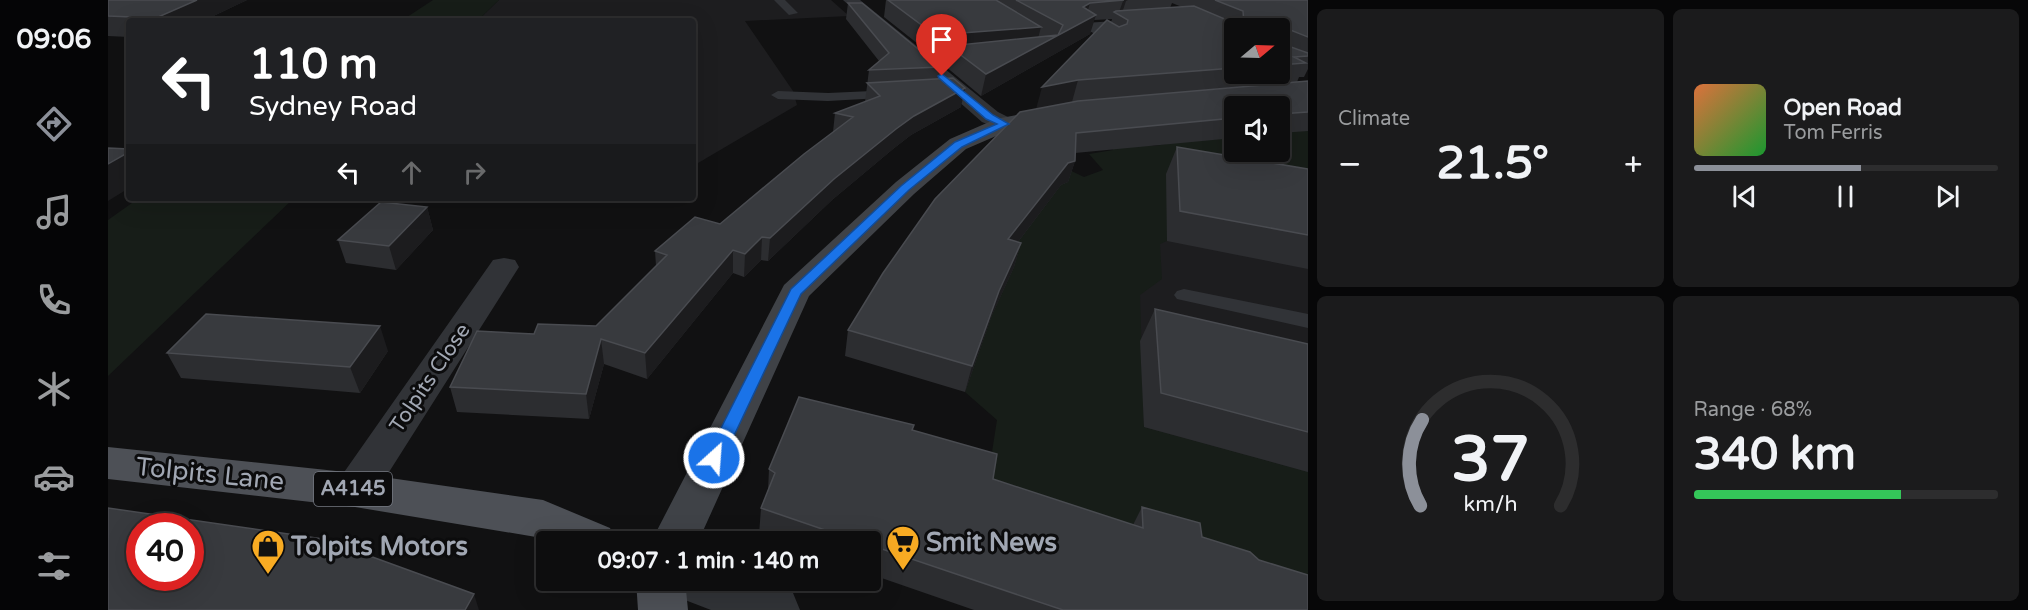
<!DOCTYPE html>
<meta charset="utf-8">
<style>
:root{--surface:#0d0d0e;--page:#1b1b1c;--text:#f1f3f6;--muted:#9a9c9e;--line:#2d2d2e;--accent:#8c9099}
body{margin:0;font-family:"Varela Round",sans-serif;background:var(--page);color:var(--text);height:100vh;display:flex;flex-direction:column;font-size:22px;white-space:nowrap}
*{box-sizing:border-box;margin:0}
p{font-size:20px;color:var(--muted)}
.icon{flex:none;width:33px;height:33px;fill:none;stroke:currentColor;stroke-width:2;stroke-linecap:round;stroke-linejoin:round}
.map{position:relative;flex:1;overflow:hidden}
.side{display:flex;flex-direction:column;gap:9px;padding:9px;background:#070708;width:720px}
.side>*{flex:none}
.guide{position:absolute;left:18px;top:18px;width:570px;height:183px;border-radius:6px;box-shadow:0 6px 24px #0002,0 0 0 2px var(--line);background:#202124;color:#fff;overflow:hidden}
.needle{width:39px;rotate:71deg}
.buttons{position:absolute;left:1116px;top:18px;display:grid;gap:12px}
.buttons a{display:grid;place-items:center;width:66px;height:66px;border-radius:6px;background:var(--surface);box-shadow:0 6px 24px #0002,0 0 0 2px var(--line);font-size:30px}
.speed{position:absolute;left:18px;top:513px;display:flex;gap:12px;font-size:30px;font-weight:700;text-align:center}
.speed>*{display:grid;place-content:center;width:78px;height:78px;border-radius:50%;background:var(--surface);box-shadow:0 6px 24px #0002,0 0 0 2px var(--line);line-height:1}
.speed .limit{border:9px solid #d22;background:#fff;color:#111}
.pin{position:absolute;display:grid;place-items:center;width:51px;height:51px;color:#fff;margin:-62px -26px;border-radius:50% 50% 50% 0;rotate:-45deg;box-shadow:0 0 6px #0007}
.pin .icon{rotate:45deg}
.me{position:absolute;width:66px;margin:-33px;rotate:26deg;stroke-linejoin:round;filter:drop-shadow(0 0 4px #0008)}
.turn{display:flex;align-items:center;gap:21px;height:126px;padding:0 24px;font-size:27px}
.turn .icon{width:78px;height:78px;stroke-width:2.5}
.turn b{display:block;font-size:42px;line-height:51px}
.lanes{display:flex;align-items:center;height:57px;padding:0 24px;background:#0003;justify-content:center;gap:30px;direction:ltr}
.lanes .off{opacity:.35}
.big{font-size:45px;font-weight:800;line-height:1.1}
.side .card{flex:1;display:flex;flex-direction:column;justify-content:center;gap:9px;min-width:0;padding:0 21px;border-radius:9px;background:var(--page)}
.side .dial{align-items:center;gap:0}
.dial svg{height:156px;overflow:visible;fill:none;stroke:var(--line);stroke-width:7;stroke-linecap:round;text-anchor:middle}
.dial text{fill:var(--text);stroke:none}
.song{display:flex;align-items:center;gap:18px}
.cover{width:72px;height:72px;border-radius:9px;background:linear-gradient(135deg,hsl(20 70% 55%),hsl(130 70% 35%))}
.played{height:6px;border-radius:3px;background:linear-gradient(90deg,var(--accent) 55%,var(--line) 55%)}
.keys{display:flex;justify-content:space-around;direction:ltr}
.heat{display:flex;justify-content:space-between;align-items:center;font-size:33px;direction:ltr}
.charge{height:9px;border-radius:4px;background:linear-gradient(90deg,#34c759 68%,var(--line) 0)}
.side .tiles{flex:1;display:grid;gap:9px;grid-template-columns:repeat(2,1fr)}
.trip{position:absolute;left:428px;top:531px;width:345px;height:60px;border-radius:6px;background:var(--surface);box-shadow:0 6px 24px #0002,0 0 0 2px var(--line);font-weight:800;line-height:60px;text-align:center}
main{display:flex;flex:1;min-height:0}
.tabs{display:flex;flex-direction:column;width:108px;justify-content:space-around;align-items:center;background:#050506;color:var(--muted)}
.tabs .icon{width:42px;height:42px}
.tabs .current{color:var(--accent)}
.tabs b{font-size:27px;color:var(--text)}
.map>svg:first-child{display:block}
.built{fill:#1d1d1f}
.green{fill:#171d18}
.lines{fill:none;stroke-linecap:round;stroke-linejoin:round}
.lane{fill:#313337;fill-rule:evenodd}
.street{fill:#313337;fill-rule:evenodd}
.secondary{fill:#3f4247;fill-rule:evenodd}
.primary{fill:#4d5056;fill-rule:evenodd}
.wall{fill:#2c2d30;fill-rule:evenodd}
.shaded-wall{fill:#1c1c1e}
.building{fill:#383a3e;stroke:#494b50;stroke-width:1.5;fill-rule:evenodd}
.route{fill:#1a73e8;stroke:#114b97;stroke-width:1.5}
.labels{text-anchor:middle;dominant-baseline:central;stroke-width:6;stroke-linejoin:round;paint-order:stroke}
.shield{fill:#0c0c0d;stroke:#747881;stroke-width:1.5}
.shield-label{font-size:20px;font-weight:bold;fill:#a1a7b3}
.street-label{font-size:21px;fill:#a1a7b3;stroke:#0c0c0d}
.near-street-label{font-size:26px;fill:#a1a7b3;stroke:#0c0c0d}
.near-poi-label{font-size:26px;font-weight:bold;fill:#a1a7b3;stroke:#0c0c0d;text-anchor:start}
</style>
<main>
<nav class="tabs">
<b>09:06</b>
<svg class="icon current" aria-label="directions" viewBox="0 0 24 24"><path d="M12 3l9 9-9 9-9-9zM9 14v-3h6M13 9l2 2-2 2"/></svg>
<svg class="icon" aria-label="music" viewBox="0 0 24 24"><path d="M9 18V5l10-2v13"/><circle cx="6" cy="18" r="3"/><circle cx="16" cy="16" r="3"/></svg>
<svg class="icon" aria-label="phone" viewBox="0 0 24 24"><path d="M5 4h4l2 5-3 2q2 4 5 5l2-3 5 2v4C11 20 4 13 5 4z"/></svg>
<svg class="icon" aria-label="climate" viewBox="0 0 24 24"><path d="M12 3v18M4 7l16 10M4 17L20 7"/></svg>
<svg class="icon" aria-label="car" viewBox="0 0 24 24"><path d="M5 17H2v-5l4-1 3-4h7l3 4 3 1v5h-3M9 17h6M6 11h13"/><circle cx="7" cy="17" r="2"/><circle cx="17" cy="17" r="2"/></svg>
<svg class="icon" aria-label="filters" viewBox="0 0 24 24"><path d="M4 7h16M4 17h16"/><circle cx="9" cy="7" r="2"/><circle cx="15" cy="17" r="2"/></svg>
</nav>
<div class="map">
<svg width="1200" height="610" viewBox="0 0 1200 610">
<rect width="100%" height="100%" fill="#111112"/>
<path class="built" d="M391 0H723L741 16 637 21 685 91 689 105 585 166V21H369Z
M1200 177V515L1003 410 1022 229Z"/>
<path class="green" d="M325 0H391L369 21H293Z
M1200 127V200H1059V241L1052 244 1054 279 1032 295 1036 427 1200 472V609L876 503 889 420 857 392 891 257 951 165 976 177 995 170 981 154 1005 150 1003 147 1027 143 1046 146 1126 134V152H1172V130Z
M31 198H186L0 376V220Z"/>
<g class="lines">
<path class="lane" d="M666 0H677L690 13 681 15Z
M1022 20 1027 23 1026 25 990 28 1010 39 1012 41 1006 44 972 26 977 23Z
M866 54 872 58 870 61 818 66 812 62 818 58Z
M786 90 791 91 793 94 791 97 720 101 670 99 663 95 670 91 720 93Z
M1076 289 1200 314V328L1069 299 1066 295 1069 291Z"/>
<path class="street" d="M735 0H752L890 112 904 119 907 124 904 129 896 131 874 122Z
M396 258 407 260 411 267 262 502 247 507 232 502 225 490 232 478 385 260Z
M557 580H648L685 593 692 610H603L564 595Z"/>
<path class="secondary" d="M946 108 954 110 957 115 954 120 902 130 858 149 806 194 701 296 590 542H543L676 285 788 182 842 139 888 119Z"/>
<path class="primary" d="M0 447 247 473 435 500 502 528 508 542H438L428 537 247 507 0 479Z
M528 580H577L580 610H530Z"/>
</g>
<path class="wall" d="M0 0H139L95 21H21V37L0 36Z
M778 0H1200V69L1196 77H1191L1189 82 1200 81V131L1172 133V106H1126V138L967 153V161L960 182 953 185 910 242 913 243 906 267 884 315 857 392 737 356 740 330 928 109 1003 23 1004 19 986 20 982 34 873 96 837 66 840 54 824 55 776 17ZM1064 3 1074 7 1062 8ZM1126 28 1172 65V74H1126Z
M740 3 832 67 830 79 853 107 803 135 785 149 724 200 660 261 653 260 636 277 625 273 539 379 496 364 481 419 349 412 342 387 426 334 488 326 548 266 547 251 612 224 725 132 727 113 757 102 761 70 771 61 738 19Z
M1069 147 1200 169V269L1059 241 1058 174Z
M319 207 325 230 288 270 238 263 230 240Z
M1047 309 1200 344V472L1036 427 1032 341Z
M280 351 252 393 73 378 59 353Z
M804 430 885 479 1025 525 1034 507 1094 537 1200 610H866L762 574V542H670L651 535 653 508 660 491 661 469Z"/>
<path class="shaded-wall" d="M89 0H139L95 21H49L48 18Z
M1016 0H1020L1018 1 1013 16 1010 15 1015 1Z
M982 3 977 21 988 15 982 34 873 96 878 74 970 25 975 7Z
M933 27 928 46H841L840 54 824 55 827 35Z
M970 80 964 102 928 109 934 87Z
M857 88 853 107 803 135 785 149 724 200 660 261 662 238 726 179 788 129 806 116Z
M21 152V188L0 201V164Z
M967 161 960 182 953 185 894 263 900 239 960 163Z
M319 207 325 230 288 270 281 246Z
M654 237 653 260 636 277 637 254Z
M913 243 906 267 884 315 857 392 864 366 891 291Z
M625 250V273L539 379 537 353Z
M272 326 280 351 252 393 242 367Z
M493 339 496 364 481 419 478 394Z
M366 594 371 610H357Z"/>
<path class="building" d="M0 0H89L48 18 0 16Z
M780 0H888L933 27 827 35Z
M908 0H1016L982 3 975 7 988 15 878 74 841 46 950 35 955 25Z
M1107 0H1200V37L1180 29V46L1200 53V56L1186 57 1198 63 1172 65V28H1126V68L970 80 934 87 999 20 1011 27 1019 24 1020 20 1006 12 1008 11 1086 6 1133 26 1136 24 1135 11Z
M740 3H754L832 67 761 70 781 53Z
M845 78 857 88 806 116 788 129 726 179 662 238 654 237 637 254 625 250 537 353 493 339 478 394 342 387 369 331 426 334 430 324 488 326 559 255 547 251 587 217 612 224 696 154 745 117 727 113 772 96 759 83Z
M1200 81V112L1172 114V106H1126V118L968 133 967 161 960 163 900 239 913 243 891 291 864 366 740 330 775 273 827 199 912 112 970 101Z
M1069 147 1200 169V235L1072 211Z
M0 148 21 149V152L0 164Z
M273 202 319 207 281 246 230 240Z
M1047 309 1200 344V432L1053 393Z
M98 314 272 326 242 367 59 353Z
M691 397 806 425 804 430 889 454 885 479 1035 528 1034 507 1092 523 1094 537 1142 552 1151 560 1200 575V610H955L762 545V542H752L653 508 667 473 661 469Z
M0 508 215 539 366 594 357 610H0ZM32 526H82V578H32Z"/>
<path class="route" d="M834 74 885 115 901 124 854 147 801 190 693 294 613 463 606 465 600 463 598 458 683 289 793 186 847 142 889 124 878 119 831 78 830 76Z"/>
<defs>
<symbol id="supermarket-pin" viewBox="-11 -11 22 30"><path d="M0 17L-7.5 6A9.5 9.5 0 1 1 7.5 6Z" fill="#f8ab23" stroke="#0c0c0d"/><path d="M-6-5.5h2.5l.6 2H6L4.5 2H-2.5L-4.4-4H-6ZM-1.5 3.2a1.3 1.3 0 1 0 .1 0ZM3 3.2a1.3 1.3 0 1 0 .1 0Z" fill="#111"/></symbol>
<symbol id="shop-pin" viewBox="-11 -11 22 30"><path d="M0 17L-7.5 6A9.5 9.5 0 1 1 7.5 6Z" fill="#f8ab23" stroke="#0c0c0d"/><path d="M-5-2.5h2.3a2.7 3.5 0 0 1 5.4 0H5L5.5 6h-11ZM-1.5-2.5h3a1.5 2.3 0 0 0-3 0Z" fill="#111"/></symbol>
</defs>
<g fill-rule="evenodd">
<use href="#supermarket-pin" x="776" y="523" width="38" height="52"/>
<use href="#shop-pin" x="141" y="527" width="38" height="52"/>
</g>
<g class="labels">
<rect class="shield" x="206" y="472" width="78" height="34" rx="4.5"/>
<g class="shield-label">
<text x="245" y="489">A4145</text>
</g>
<g class="street-label">
<text transform="translate(322 378) rotate(-56)">Tolpits Close</text>
</g>
<g class="near-street-label">
<text transform="translate(102 474) rotate(6)">Tolpits Lane</text>
</g>
<g class="near-poi-label">
<text x="818" y="542">Smit News</text>
<text x="183" y="546">Tolpits Motors</text>
</g>
</g>
</svg>
<div class="buttons">
<a><svg class="needle" viewBox="-14 -14 28 28"><path d="M0-13l5 13h-10z" fill="#e53935"/><path d="M0 13l5-13h-10z" fill="#9a9c9e"/></svg></a>
<a><svg class="icon" aria-label="sound" viewBox="0 0 24 24"><path d="M4 9h4l5-4v14l-5-4H4zM17 9q2 3 0 6"/></svg></a>
</div>
<div class="speed"><div class="limit">40</div></div>
<div class="pin" style="left:834px;top:76px;background:#d93025"><svg class="icon" aria-label="arrive" viewBox="0 0 24 24"><path d="M6 21V4h12l-3 4 3 4H6"/></svg></div>
<svg class="me" style="left:606px;top:458px" viewBox="-20 -20 40 40"><circle r="17" fill="#1a73e8" stroke="#fff" stroke-width="3"/><path d="M0-11L8 9 0 5-8 9z" fill="#fff"/></svg>
<div class="trip">09:07 · 1 min · 140 m</div>
<div class="guide">
<div class="turn"><svg class="icon" aria-label="left" viewBox="0 0 24 24"><path d="M17 20v-9H6M10 6l-5 5 5 5"/></svg><div><b>110 m</b>Sydney Road</div></div>
<div class="lanes"><svg class="icon" aria-label="left" viewBox="0 0 24 24"><path d="M17 20v-9H6M10 6l-5 5 5 5"/></svg><svg class="icon off" aria-label="ahead" viewBox="0 0 24 24"><path d="M12 20V5M6 11l6-6 6 6"/></svg><svg class="icon off" aria-label="right" viewBox="0 0 24 24"><path d="M7 20v-9h11M14 6l5 5-5 5"/></svg></div>
</div>
</div>
<section class="side">
<div class="tiles">
<div class="card"><p>Climate</p>
<div class="heat"><a>−</a><b class="big">21.5°</b><a>+</a></div>
</div>
<div class="card">
<div class="song"><i class="cover"></i><div><b>Open Road</b><p>Tom Ferris</p></div></div>
<div class="played"></div>
<div class="keys"><svg class="icon" aria-label="previous" viewBox="0 0 24 24"><path d="M18 5L8 12l10 7zM5 5v14"/></svg><svg class="icon" aria-label="pause" viewBox="0 0 24 24"><path d="M8 5v14M16 5v14"/></svg><svg class="icon" aria-label="next" viewBox="0 0 24 24"><path d="M6 5l10 7-10 7zM19 5v14"/></svg></div>
</div>
<div class="card dial"><svg viewBox="0 0 100 80">
<path d="M14 69A42 42 0 1 1 86 69"/>
<path d="M14 69A42 42 0 0 1 15 25" stroke="#8c9099"/>
<text x="50" y="56" font-size="32" font-weight="700">37</text>
<text x="50" y="72" font-size="11">km/h</text>
</svg></div>
<div class="card"><p>Range · 68%</p><b class="big">340 km</b><div class="charge"></div></div>
</div>
</section>
</main>
